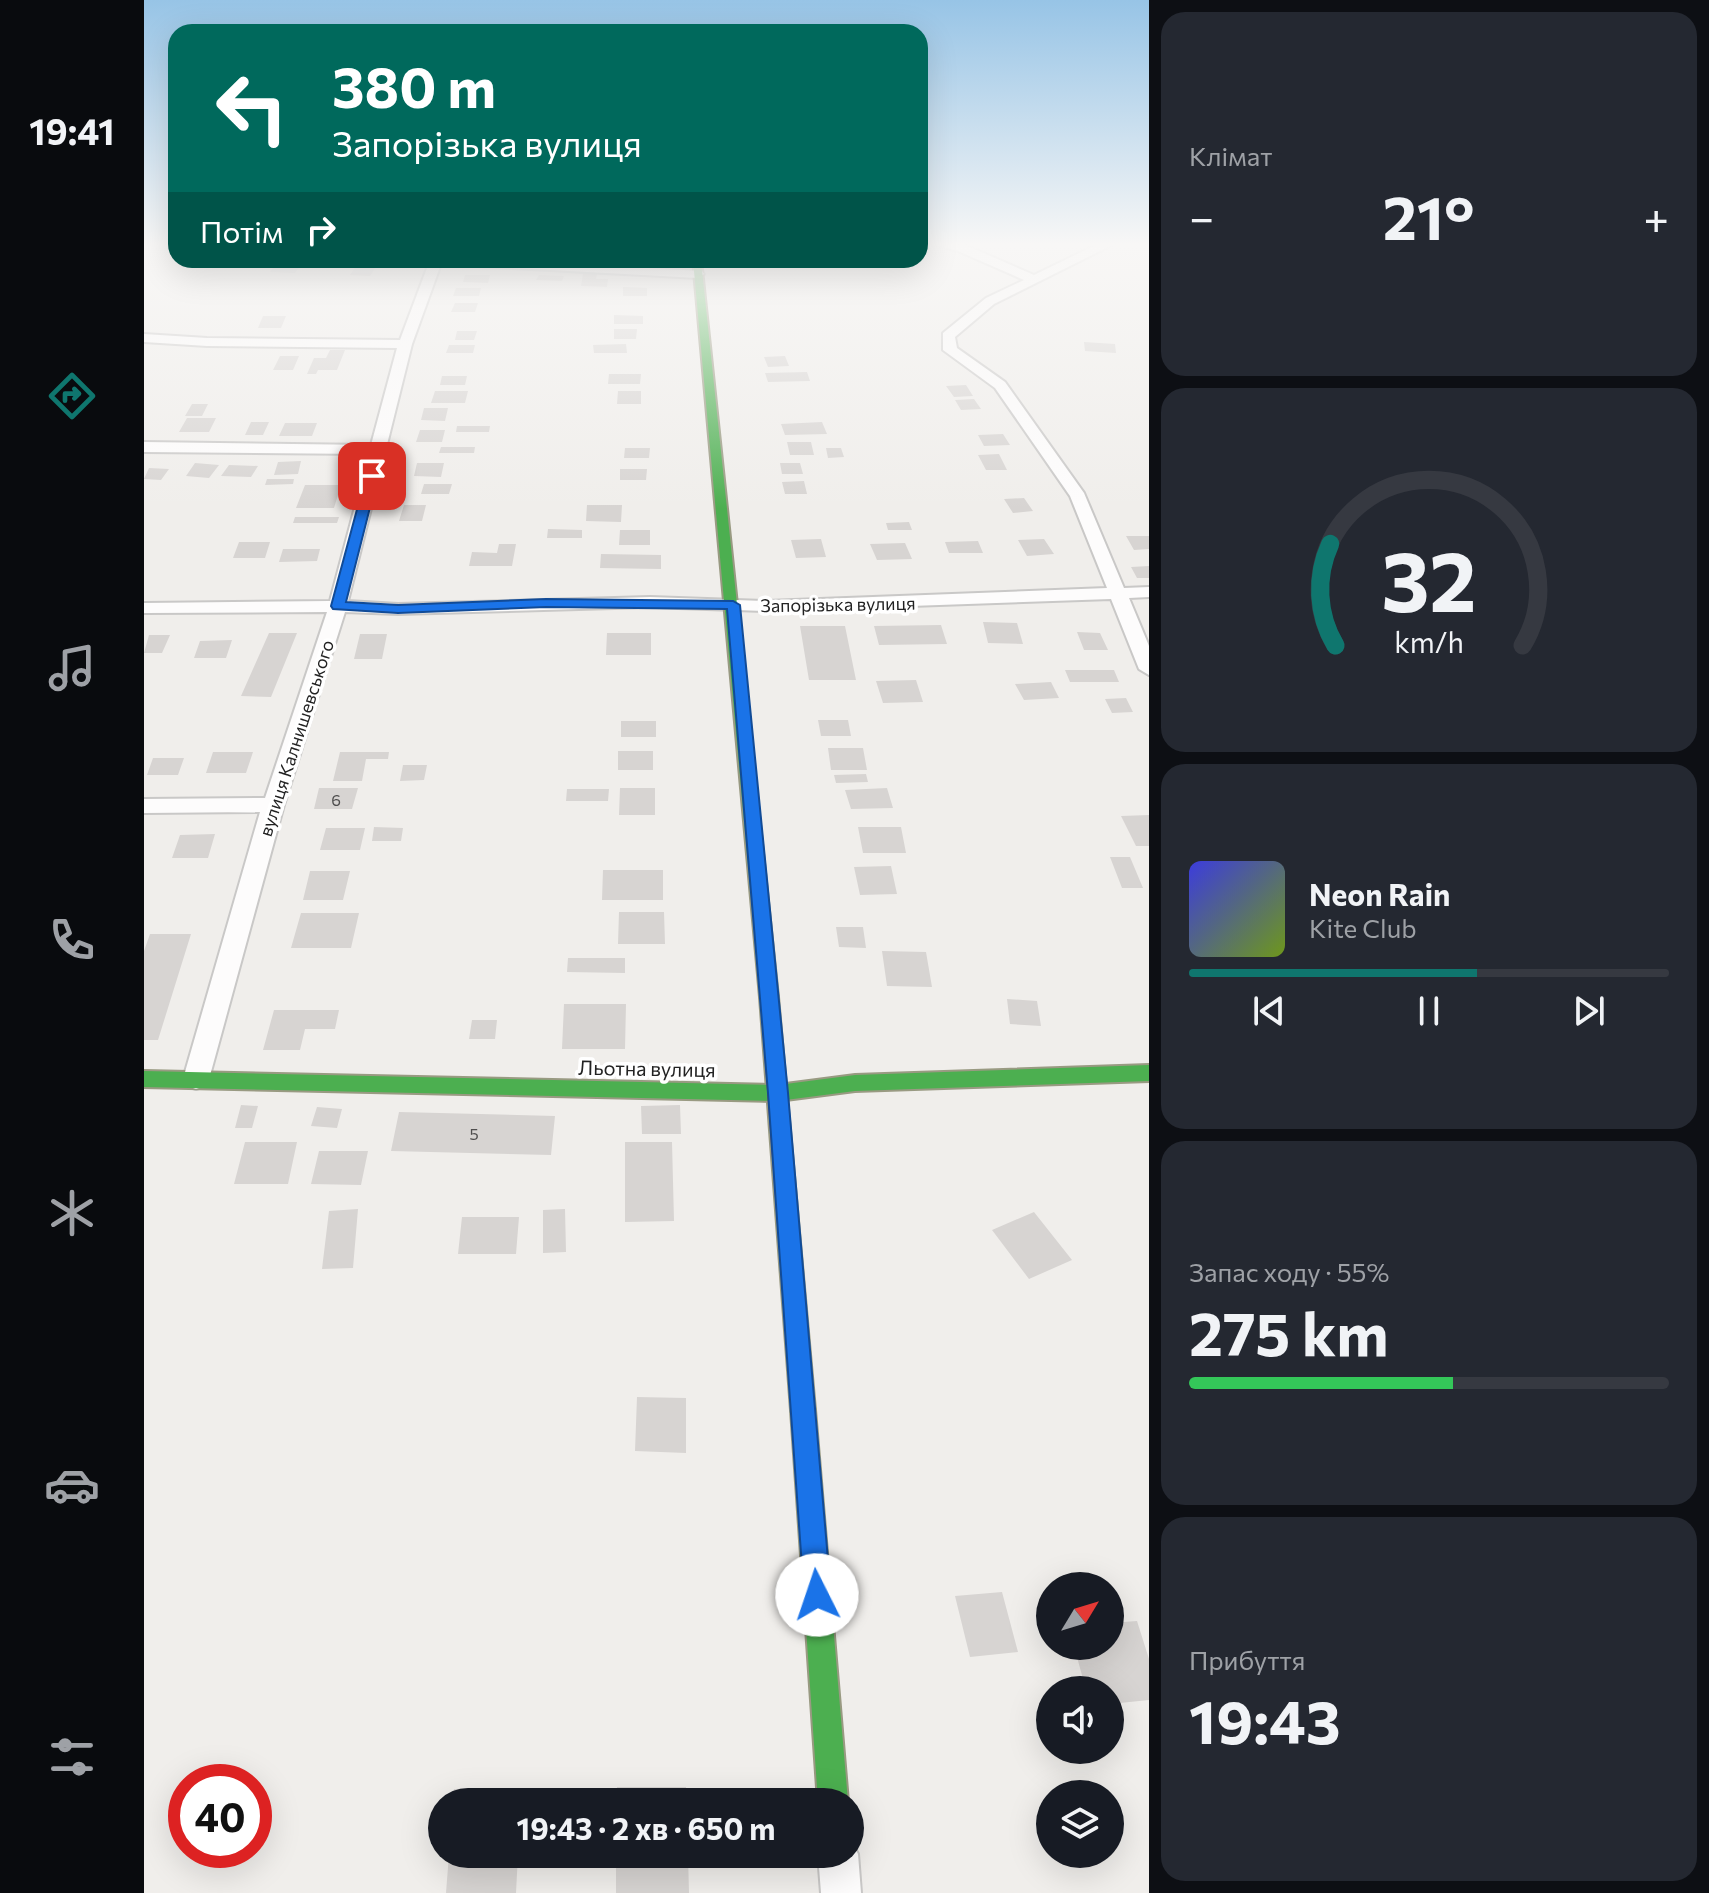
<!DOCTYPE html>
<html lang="uk">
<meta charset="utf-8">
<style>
:root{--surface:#171b24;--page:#242831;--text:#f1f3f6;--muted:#9ea1a6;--line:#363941;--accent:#0f766e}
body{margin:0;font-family:Commissioner,sans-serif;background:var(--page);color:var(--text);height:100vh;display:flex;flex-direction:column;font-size:30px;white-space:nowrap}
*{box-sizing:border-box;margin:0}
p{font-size:26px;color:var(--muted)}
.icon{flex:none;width:44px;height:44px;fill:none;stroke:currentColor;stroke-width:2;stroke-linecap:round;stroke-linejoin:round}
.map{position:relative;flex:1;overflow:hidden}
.details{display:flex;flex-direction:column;gap:12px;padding:12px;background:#0d0f14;width:560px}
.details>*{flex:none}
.guide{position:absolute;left:24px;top:24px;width:760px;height:244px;border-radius:24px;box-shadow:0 8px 32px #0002;background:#00695c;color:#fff;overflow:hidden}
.needle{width:52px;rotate:52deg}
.controls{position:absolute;left:892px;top:1572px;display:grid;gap:16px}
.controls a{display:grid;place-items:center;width:88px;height:88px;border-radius:50%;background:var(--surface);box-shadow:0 8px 32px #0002;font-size:40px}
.speed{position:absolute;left:24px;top:1764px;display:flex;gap:16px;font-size:40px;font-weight:700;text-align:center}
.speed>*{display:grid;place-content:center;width:104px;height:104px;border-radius:50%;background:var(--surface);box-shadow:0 8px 32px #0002;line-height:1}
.speed .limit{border:12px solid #d22;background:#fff;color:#111}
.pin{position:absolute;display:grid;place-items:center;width:68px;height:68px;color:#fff;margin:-34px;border-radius:16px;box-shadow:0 4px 12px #0006}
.me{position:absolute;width:88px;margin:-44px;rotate:356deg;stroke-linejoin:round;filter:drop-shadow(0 0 6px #0008)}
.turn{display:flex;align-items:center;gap:28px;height:168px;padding:0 32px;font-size:36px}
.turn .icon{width:104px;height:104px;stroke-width:2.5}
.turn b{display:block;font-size:56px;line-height:68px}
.then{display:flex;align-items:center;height:76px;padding:0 32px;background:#0003;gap:16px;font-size:30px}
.big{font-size:60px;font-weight:700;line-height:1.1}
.details .widget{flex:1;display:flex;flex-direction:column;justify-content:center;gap:12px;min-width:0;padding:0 28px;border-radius:24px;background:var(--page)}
.details .dial{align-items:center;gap:0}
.dial svg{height:208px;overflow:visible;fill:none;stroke:var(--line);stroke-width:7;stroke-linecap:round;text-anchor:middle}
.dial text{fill:var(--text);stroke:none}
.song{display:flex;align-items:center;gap:24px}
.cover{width:96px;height:96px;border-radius:12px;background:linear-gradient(135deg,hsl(240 70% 55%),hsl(80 70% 35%))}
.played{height:8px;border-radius:4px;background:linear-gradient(90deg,var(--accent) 60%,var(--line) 60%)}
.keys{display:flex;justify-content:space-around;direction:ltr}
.heat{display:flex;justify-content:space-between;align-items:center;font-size:44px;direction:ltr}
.charge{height:12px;border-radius:6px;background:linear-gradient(90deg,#34c759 55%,var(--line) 0)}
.trip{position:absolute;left:284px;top:1788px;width:436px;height:80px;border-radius:40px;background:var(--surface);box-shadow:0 8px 32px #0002;font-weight:700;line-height:80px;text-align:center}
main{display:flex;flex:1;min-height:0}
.menu{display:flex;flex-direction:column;width:144px;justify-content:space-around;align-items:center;background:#090b0e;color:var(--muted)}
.menu .icon{width:56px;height:56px}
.menu .current{color:var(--accent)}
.menu b{font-size:36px;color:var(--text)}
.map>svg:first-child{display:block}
.building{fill:#d7d4d2}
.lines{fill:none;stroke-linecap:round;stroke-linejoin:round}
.street-casing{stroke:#c9c8c7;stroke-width:4}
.fast-casing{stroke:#999a82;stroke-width:4}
.jam-casing{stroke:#999a82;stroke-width:4}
.street{fill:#fdfcfc;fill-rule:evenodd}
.fast{fill:#4caf50;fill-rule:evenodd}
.jam{fill:#c62828;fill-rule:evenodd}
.route{fill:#1a73e8;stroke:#114b97;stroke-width:2}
.labels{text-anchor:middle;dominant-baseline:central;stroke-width:7;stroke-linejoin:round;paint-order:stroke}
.number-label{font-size:16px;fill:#4f4e4e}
.far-street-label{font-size:18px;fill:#222;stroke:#fff}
.street-label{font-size:20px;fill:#222;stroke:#fff}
</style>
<main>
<nav class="menu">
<b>19:41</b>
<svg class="icon current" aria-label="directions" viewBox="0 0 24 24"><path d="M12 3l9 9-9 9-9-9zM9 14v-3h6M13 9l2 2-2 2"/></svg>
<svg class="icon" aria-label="music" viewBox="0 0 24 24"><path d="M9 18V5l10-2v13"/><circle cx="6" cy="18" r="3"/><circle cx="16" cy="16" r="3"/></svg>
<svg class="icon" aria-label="phone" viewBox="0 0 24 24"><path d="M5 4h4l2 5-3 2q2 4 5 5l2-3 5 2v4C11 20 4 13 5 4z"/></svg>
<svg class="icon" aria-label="climate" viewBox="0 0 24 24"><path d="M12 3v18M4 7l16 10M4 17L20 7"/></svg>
<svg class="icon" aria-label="car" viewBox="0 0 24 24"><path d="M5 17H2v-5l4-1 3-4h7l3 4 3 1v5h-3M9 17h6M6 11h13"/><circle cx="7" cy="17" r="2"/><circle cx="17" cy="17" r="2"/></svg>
<svg class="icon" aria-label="filters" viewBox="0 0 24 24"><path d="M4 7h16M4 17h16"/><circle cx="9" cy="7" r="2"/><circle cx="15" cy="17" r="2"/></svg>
</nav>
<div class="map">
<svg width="1005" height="1893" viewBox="0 0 1005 1893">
<rect width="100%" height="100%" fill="#f0eeeb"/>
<path class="building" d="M131 265 156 266 151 273 126 272Z
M212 266 232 267 226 276 206 275Z
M439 274H453L452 279H464L463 287 437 286Z
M321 275H346L344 283 319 282Z
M395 275 420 276 418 281 392 280Z
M479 287 503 288V296H479Z
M312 288H337L335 296H309Z
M311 303H334L331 312H307Z
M470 315 499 316V324H470Z
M119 316H142L137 328H114Z
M470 329H493L492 339H470Z
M313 331H333L330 340H311Z
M940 342 971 344 972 353 941 351Z
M482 344 483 353H450L449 345Z
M305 345H331L329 353H302Z
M186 350H201L193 370H174L172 374H163L170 358H182Z
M136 356H155L149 370H129Z
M641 356 645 366 624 367 620 357Z
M663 372 666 381 624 382 621 373Z
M465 374H497L496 384H464Z
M298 376H323L321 385H296Z
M822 385 829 396 810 397 802 386Z
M291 391H324L321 403H287Z
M474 391H497V404H473Z
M830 399 837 409 817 410 811 400Z
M48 404H64L58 416H41Z
M280 408H304L301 421 277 420Z
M43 418H72L65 432H35Z
M107 422H125L119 435H101Z
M678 422 683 434 641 435 637 424Z
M141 423H173L168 436H135Z
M313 426H346L345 432H312Z
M276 430H301L298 442H272Z
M859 434 866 445 840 446 834 435Z
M643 442H667L670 455H646Z
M297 447H331L330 453H295Z
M481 448H506L505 458H480Z
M682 448H697L700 457 684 458Z
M855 454 863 470H842L834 455Z
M157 461 154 474 130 475 134 462Z
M51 463 75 465 65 478 42 476Z
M273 463H300L297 477 270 476Z
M636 463H656L659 474H638Z
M85 465 114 466 107 477 77 476Z
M5 468 25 469 17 480 0 479Z
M476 469H503L502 480H476Z
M123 479H150L149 484 121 485Z
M660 481 663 494H641L638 482Z
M280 484H308L305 494H277Z
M161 485H197L190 508H152Z
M880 498 889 511 869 513 860 499Z
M260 505H282L278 521H255Z
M443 505H478L477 522 442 521Z
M151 517H195L193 523H149Z
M765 522 768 530H744L742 523Z
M404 529 438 530V538H403Z
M476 530H506V545H475Z
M982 536H1005V549L990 550Z
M677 539 682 557 652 558 647 540Z
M900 539 910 554 883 556 874 540Z
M834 541 839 553H805L801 542Z
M95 542H126L121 558H89Z
M761 543 768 559 733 560 726 544Z
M355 544H372L368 566H325L328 552 353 553Z
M139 549H176L173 561 135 562Z
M457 554 517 555V569L456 568Z
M1005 566V578H993L987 567Z
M839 622 873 623 879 644 844 643Z
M797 625 803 644 735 645 730 626Z
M656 626H701L712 680H665Z
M933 632 956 633 964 650H940Z
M125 633H153L127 697 97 696Z
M463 633H507V655H462Z
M216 634H243L238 659H210Z
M5 635H26L18 653H0Z
M88 640 82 658H50L56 641Z
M921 670H970L975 682H926Z
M772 680 779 702 739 703 732 681Z
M907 682 915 698 880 700 871 684Z
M982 698 989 712 968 713 961 699Z
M674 720H704L707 736H677Z
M477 721H512V737H477Z
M684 748H719L723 770H687Z
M474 751H509V770H474Z
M69 752H109L102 773H62Z
M196 752H245L244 759H222L218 781H189Z
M9 758H40L34 775H3Z
M259 765H283L280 780 256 781Z
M722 774 724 782 692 783 690 775Z
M175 788H214L208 809H170Z
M476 788H511V815H475Z
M743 788 749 808 707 809 701 790Z
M423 789H465L464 801H422Z
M1005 815V846H992L977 816Z
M230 827 259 828 257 841H228Z
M714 827H757L762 853H719Z
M182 828H221L216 850H176Z
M71 834 64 858H28L36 835Z
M966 857H986L999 888H978Z
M747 866 753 894 716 895 710 867Z
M459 870H519V900H458Z
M166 871H206L199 900H159Z
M475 912H520L521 944H474Z
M157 913H215L207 948H147Z
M692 927H719L722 948 695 947Z
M6 934H47L14 1040H0V951Z
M738 951 782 952 788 987 743 986Z
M424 958H481V973L423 972Z
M863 999 893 1001 897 1026 866 1024Z
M420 1004H482L481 1049H418Z
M130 1010H195L191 1029H161L156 1050H119Z
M328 1020H353L351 1039H325Z
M97 1105 114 1106 108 1128H91Z
M536 1105 537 1134H498L497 1106Z
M173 1107 198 1109 193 1128 167 1126Z
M255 1112 411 1116 407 1155 247 1151Z
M101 1142H153L144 1184H90Z
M481 1142H528L530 1221 481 1222Z
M175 1151H224L217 1185 167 1184Z
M214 1209 209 1268 178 1269 185 1211Z
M421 1209 422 1252 399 1253V1210Z
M890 1212 928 1260 885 1279 848 1230Z
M318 1217H375L372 1254H314Z
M493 1397 542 1398V1453L491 1451Z
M858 1592 874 1652 826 1657 811 1596Z
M993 1621 1005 1659V1700L966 1704V1690H942L930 1646H966V1623Z
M473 1787H542L543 1802H472Z
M377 1788 376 1802H309L310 1789Z
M305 1854H374L372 1893H302Z
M472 1854H544L545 1893H472Z"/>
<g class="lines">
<defs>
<path id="street" d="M789 244 821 245 890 275 954 244H970L850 304 811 337 813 348 861 382 940 493 980 588 1005 587V597L985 598 1005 646V675L995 669 967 599 623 611 506 607 254 614 201 612 140 805 65 1079 61 1086 52 1089 43 1086 39 1079 116 812 0 813V799L121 798 183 612 0 613V603L186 601 225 454 0 452V442L227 445 253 348 63 346 0 342V334L63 338 256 340 286 260H360L558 271 560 274 554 278 297 264 268 344 204 601 254 604 506 597 623 601 963 588 926 496 851 388 799 350V333L842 298 880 280 814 251Z
M706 1839 714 1854 717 1893H677L674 1854H706Z"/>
<path id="fast" d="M549 260H557L634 997 632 1002H618L616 997Z
M1005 1065V1081L711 1091 634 1101 0 1087V1071L634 1085 711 1075Z
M659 1399 668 1402 671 1410 704 1802H674L647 1410 650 1402Z"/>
<path id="jam" d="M625 990 632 992 634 997 671 1410 668 1418 659 1421 650 1418 647 1410 616 997 618 992Z"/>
</defs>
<use href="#street" class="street-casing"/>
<use href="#fast" class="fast-casing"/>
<use href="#jam" class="jam-casing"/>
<use href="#street" class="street"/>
<use href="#fast" class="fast"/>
<use href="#jam" class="jam"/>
</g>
<linearGradient id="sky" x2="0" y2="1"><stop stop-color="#97c4e6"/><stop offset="0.48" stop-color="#f8f7f6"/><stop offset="1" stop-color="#f8f7f6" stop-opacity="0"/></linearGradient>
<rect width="1005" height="509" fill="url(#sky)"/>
<path class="route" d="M228 472 234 476 202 602 254 605 402 599 589 601 596 605 644 1093 687 1595 683 1605 673 1609 664 1605 660 1595 624 1093 583 609 402 607 254 613 189 609 187 606 222 476Z"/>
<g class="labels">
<g class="number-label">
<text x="192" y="799">6</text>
<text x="330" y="1133">5</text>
</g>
<g class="far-street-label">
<text transform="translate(694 604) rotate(-1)">Запорізька вулиця</text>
<text transform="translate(152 738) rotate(-72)">вулиця Калнишевського</text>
</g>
<g class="street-label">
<text transform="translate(503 1068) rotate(1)">Льотна вулиця</text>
</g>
</g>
</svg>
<div class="controls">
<a><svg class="needle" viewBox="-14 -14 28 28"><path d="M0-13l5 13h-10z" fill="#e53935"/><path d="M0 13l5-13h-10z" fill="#9ea1a6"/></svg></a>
<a><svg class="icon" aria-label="sound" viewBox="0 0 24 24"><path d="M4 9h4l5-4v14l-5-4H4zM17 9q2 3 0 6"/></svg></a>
<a><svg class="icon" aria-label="layers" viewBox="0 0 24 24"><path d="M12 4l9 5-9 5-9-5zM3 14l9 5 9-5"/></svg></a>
</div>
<div class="speed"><div class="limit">40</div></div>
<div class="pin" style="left:228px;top:476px;background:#d93025"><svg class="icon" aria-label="arrive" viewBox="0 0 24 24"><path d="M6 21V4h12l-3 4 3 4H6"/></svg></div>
<svg class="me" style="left:673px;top:1595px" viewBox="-20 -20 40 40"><circle r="19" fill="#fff"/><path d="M0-13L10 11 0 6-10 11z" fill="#1a73e8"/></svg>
<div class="trip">19:43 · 2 хв · 650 m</div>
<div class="guide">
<div class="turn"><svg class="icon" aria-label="left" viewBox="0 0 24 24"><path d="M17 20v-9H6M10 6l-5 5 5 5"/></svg><div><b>380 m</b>Запорізька вулиця</div></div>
<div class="then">Потім<svg class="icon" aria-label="right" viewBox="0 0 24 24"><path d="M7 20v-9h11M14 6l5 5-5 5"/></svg></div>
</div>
</div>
<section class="details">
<div class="widget"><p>Клімат</p>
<div class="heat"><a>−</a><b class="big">21°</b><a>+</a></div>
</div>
<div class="widget dial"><svg viewBox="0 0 100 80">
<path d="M14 69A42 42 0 1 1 86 69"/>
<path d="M14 69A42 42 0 0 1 12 30" stroke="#0f766e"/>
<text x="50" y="56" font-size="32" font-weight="700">32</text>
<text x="50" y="72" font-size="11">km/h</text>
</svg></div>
<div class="widget">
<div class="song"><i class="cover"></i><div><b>Neon Rain</b><p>Kite Club</p></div></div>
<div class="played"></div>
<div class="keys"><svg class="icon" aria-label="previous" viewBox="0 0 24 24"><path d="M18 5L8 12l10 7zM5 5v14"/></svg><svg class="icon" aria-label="pause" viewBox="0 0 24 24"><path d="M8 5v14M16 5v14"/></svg><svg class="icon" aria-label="next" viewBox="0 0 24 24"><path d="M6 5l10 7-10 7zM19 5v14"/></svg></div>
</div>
<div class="widget"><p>Запас ходу · 55%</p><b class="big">275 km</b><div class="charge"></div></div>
<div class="widget"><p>Прибуття</p><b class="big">19:43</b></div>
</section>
</main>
